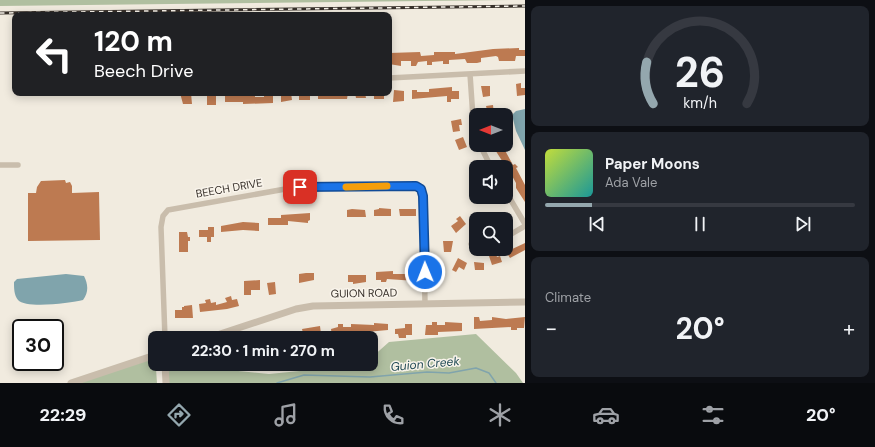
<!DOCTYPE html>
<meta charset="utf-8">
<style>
:root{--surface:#171b24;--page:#20242c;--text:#f1f3f6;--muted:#9ea1a6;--line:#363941;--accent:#94a7ae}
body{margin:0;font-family:"DM Sans",sans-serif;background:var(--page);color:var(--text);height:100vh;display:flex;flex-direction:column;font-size:15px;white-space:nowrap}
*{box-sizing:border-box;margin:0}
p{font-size:13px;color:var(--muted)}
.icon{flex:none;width:22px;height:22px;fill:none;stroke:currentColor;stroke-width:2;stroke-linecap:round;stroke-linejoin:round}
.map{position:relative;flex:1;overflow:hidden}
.sheet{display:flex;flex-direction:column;gap:6px;padding:6px;background:#0d0f14;width:350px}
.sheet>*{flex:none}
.hud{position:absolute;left:12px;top:12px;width:380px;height:84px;border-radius:8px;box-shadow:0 2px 10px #0003;background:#202124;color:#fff;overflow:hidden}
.needle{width:26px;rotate:270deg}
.fabs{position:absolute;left:469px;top:108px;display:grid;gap:8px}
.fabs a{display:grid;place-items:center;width:44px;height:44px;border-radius:8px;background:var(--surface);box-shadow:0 2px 10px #0003;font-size:20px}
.speed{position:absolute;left:12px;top:319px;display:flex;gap:8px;font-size:20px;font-weight:700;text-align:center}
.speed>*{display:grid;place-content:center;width:52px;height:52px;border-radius:50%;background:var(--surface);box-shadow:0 2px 10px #0003;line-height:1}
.speed .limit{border:2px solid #111;border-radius:6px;background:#fff;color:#111}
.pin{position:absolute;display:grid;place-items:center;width:34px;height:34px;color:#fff;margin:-17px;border-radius:8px;box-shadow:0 2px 6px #0006}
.me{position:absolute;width:44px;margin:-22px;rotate:359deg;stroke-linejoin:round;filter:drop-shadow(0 0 3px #0008)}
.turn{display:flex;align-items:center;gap:14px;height:84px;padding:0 16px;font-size:18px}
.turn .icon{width:52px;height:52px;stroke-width:2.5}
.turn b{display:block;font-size:28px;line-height:34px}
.big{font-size:30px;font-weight:700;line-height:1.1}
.sheet .card{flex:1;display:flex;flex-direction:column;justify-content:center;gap:6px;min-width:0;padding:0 14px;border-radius:8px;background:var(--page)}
.sheet .dial{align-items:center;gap:0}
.dial svg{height:104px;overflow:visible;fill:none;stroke:var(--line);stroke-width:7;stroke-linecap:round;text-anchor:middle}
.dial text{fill:var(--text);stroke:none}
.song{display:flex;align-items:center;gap:12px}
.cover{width:48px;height:48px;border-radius:6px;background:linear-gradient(135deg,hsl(70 70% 55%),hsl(180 70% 35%))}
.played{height:4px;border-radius:2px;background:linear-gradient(90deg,var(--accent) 15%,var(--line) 15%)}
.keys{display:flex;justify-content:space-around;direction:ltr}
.heat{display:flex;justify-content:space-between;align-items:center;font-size:22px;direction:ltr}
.trip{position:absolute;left:148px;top:331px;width:230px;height:40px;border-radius:8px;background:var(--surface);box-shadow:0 2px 10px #0003;font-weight:700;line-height:40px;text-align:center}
.menu{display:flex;height:64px;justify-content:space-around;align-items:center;background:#090b0e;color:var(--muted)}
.menu .icon{width:28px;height:28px}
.menu .active{color:var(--accent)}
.menu b{font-size:18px;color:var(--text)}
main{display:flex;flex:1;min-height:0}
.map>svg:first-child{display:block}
.green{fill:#b0bfa0}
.water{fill:#80a4ac}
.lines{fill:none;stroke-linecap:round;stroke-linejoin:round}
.stream{stroke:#80a4ac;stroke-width:1.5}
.building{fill:#bd7a51}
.minor{stroke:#c9bdac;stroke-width:5.5}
.tertiary{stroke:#c9bdac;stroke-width:7}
.rail-casing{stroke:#37302a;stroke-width:3}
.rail{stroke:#f9f4eb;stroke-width:1.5;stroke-dasharray:4.5;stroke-linecap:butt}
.route-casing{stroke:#114b97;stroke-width:10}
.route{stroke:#1a73e8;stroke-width:7}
.slow{stroke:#f59e0b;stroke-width:7}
.labels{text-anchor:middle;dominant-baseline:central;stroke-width:3;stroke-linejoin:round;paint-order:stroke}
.street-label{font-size:11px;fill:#37302a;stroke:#f9f4eb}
.water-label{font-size:12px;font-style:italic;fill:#224b56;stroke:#f9f4eb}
</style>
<main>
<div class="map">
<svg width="525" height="383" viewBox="0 0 525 383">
<rect width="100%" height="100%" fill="#f1ebdf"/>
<path class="green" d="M0 0H514L0 6Z
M476 334 516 373 523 383H166L168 364 269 374 371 364V358L389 342Z
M155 355 157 383H70Z"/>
<path class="water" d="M525 109V150L516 131 512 115 516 111Z
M66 274 84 276C88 284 89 292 83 300 71 303 26 309 18 300 14 295 14 288 14 282L17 279Z"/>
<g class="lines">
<path class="stream" d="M277 383 304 375 370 377 427 372 449 373 476 368 489 373 496 383"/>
</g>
<path class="building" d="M519 48V50H525V56H516L515 61H499L498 57 496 56 481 58V62L477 63H467L465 59 449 60V64H443V61L432 62V65H427V61L418 62 416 66H411V61H401V66L389 64V53L420 52 421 56 434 55V52H455V54L493 49Z
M521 83V88H525V95L517 96 516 84Z
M481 86H490V96L483 97Z
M452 87V91H459V99H451V102H447V96L412 99V90H417V92H429V89Z
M394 90 404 91V101L393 102Z
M180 93H191L192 104H183Z
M207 93 216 95V105H207Z
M225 93H248V95H255V97H264V93H273V103L243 104V102H225Z
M281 93H291L292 100 281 102Z
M299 93H310V100H299Z
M318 93H348L347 99H318Z
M355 93H365L366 98H356Z
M374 93H384V99H374Z
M493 105 494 115H483L482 111 487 110 486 106Z
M461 119 462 125H459L460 131 453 132 451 121Z
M463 137 467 147 459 150 455 140Z
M492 145H502L513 165 515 164 518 167 516 168 525 185V202L516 188V183L511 174H508L506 167Z
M65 180 66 183 70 182 72 186V193L99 192 100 240 28 241V193H36L37 187 41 181Z
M379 208 391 209V216H374V210L379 209Z
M352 209 365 210 366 217H347V210Z
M399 209H416V216H400Z
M310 213V220L308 221V223L288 221V225H268V218H281V215Z
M460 216 466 224 456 233 451 226 458 221 456 219Z
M472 218H476V232H473Z
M243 222 259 223V231L243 230 221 232V226Z
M208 227H214V237H211V242H207V237H199V230H208Z
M179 232H187L188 237H190V241H188V252H179Z
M443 241H453L451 252H444Z
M525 243V250L510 258 506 252Z
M496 254 497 257 500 256 502 262 492 265 489 256Z
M458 258 467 263 464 270 459 267 456 272 452 270Z
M474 262 484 263V270H475Z
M410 266H416V281L387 279 386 282H381V280H376V272L393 271V274H410Z
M306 273H314V280L299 283V274Z
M348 275H366V282L353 284V282H348Z
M260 280V290H251V295H244V281Z
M275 282 276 294 269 295 267 283Z
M231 296 232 300 237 299 239 306 227 309 200 312 199 304 206 303 205 300 210 299 211 303 216 302V305L227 302 225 298Z
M192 305 193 318H175V310H182V307H184V306Z
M474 317H479L480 321 492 320V317L506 319 525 317 524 328H517V330H511V327L474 329Z
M432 322H437V325H445V322L462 323V331L438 332V335H425L426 325H432Z
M374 323 388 324V330L344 334V338L332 337 331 329 338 327V324H343V327H351V324L374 325Z
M405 324H412V335H406V338H399L398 334H395V329L405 328Z
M320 326 321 334 314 335 315 338H309V336L304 337 302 329Z
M55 328H61V353H55Z
M206 364H221V365L207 369Z"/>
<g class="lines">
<path class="minor" d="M470 74 473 118 476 133
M389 78 525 71
M480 145 491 167
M0 165H18
M506 192 525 224
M506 237 525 226
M471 244 476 245
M165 338 161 227 163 216 168 210 291 188 416 186 421 189 423 196 425 303"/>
<path class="tertiary" d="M208 338 296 309 313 306 525 302
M165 364 166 383
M71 383 155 355"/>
<defs>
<path id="rail" d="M0 13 525 6"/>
</defs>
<use href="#rail" class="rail-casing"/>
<use href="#rail" class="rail"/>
</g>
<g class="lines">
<defs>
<path id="route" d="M300 187 416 186 421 189 423 196 425 272"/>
</defs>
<use href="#route" class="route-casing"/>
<use href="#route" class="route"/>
<path class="slow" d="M346 187 387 186"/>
</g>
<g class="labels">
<g class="street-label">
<text transform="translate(229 188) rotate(-10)">BEECH DRIVE</text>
<text transform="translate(364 293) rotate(-1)">GUION ROAD</text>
</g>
<g class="water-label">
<text transform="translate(425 364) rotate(-5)">Guion Creek</text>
</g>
</g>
</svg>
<div class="fabs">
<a><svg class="needle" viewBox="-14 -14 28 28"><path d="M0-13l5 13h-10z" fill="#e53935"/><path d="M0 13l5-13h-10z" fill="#9ea1a6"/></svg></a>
<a><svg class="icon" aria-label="sound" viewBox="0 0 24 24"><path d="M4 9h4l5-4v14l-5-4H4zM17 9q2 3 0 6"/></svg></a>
<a><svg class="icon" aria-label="search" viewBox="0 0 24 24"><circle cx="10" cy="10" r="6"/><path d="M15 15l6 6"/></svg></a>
</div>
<div class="speed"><div class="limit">30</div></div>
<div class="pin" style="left:300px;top:187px;background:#d93025"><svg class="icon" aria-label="arrive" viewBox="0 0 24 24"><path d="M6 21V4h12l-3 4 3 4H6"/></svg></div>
<svg class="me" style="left:425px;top:272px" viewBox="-20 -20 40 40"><circle r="17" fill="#1a73e8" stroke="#fff" stroke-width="3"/><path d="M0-11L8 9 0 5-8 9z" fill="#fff"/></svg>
<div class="trip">22:30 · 1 min · 270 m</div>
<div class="hud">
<div class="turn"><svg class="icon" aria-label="left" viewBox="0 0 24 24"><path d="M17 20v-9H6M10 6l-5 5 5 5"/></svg><div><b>120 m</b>Beech Drive</div></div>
</div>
</div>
<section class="sheet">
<div class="card dial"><svg viewBox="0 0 100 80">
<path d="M14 69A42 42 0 1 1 86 69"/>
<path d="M14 69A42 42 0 0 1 9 37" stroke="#94a7ae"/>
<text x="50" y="56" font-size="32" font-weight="700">26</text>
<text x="50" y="72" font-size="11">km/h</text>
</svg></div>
<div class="card">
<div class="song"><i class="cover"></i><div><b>Paper Moons</b><p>Ada Vale</p></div></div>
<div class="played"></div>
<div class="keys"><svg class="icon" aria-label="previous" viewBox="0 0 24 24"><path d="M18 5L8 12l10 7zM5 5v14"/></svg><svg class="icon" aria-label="pause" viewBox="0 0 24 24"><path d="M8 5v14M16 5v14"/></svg><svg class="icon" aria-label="next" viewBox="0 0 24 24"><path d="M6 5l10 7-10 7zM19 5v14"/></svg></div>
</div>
<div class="card"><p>Climate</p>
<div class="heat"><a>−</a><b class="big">20°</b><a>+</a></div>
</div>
</section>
</main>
<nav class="menu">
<b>22:29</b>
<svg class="icon active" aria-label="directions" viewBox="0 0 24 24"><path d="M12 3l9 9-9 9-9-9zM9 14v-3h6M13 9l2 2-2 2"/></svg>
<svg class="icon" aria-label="music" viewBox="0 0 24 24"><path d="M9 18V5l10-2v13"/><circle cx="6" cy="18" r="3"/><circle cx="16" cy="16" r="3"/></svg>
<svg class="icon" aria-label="phone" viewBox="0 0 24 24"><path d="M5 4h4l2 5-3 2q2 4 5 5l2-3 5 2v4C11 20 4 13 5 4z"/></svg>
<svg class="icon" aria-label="climate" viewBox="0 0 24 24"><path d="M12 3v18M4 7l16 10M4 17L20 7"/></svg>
<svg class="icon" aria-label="car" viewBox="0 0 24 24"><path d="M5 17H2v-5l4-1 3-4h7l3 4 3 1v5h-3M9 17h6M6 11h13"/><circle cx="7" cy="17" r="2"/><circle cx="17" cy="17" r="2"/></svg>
<svg class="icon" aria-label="filters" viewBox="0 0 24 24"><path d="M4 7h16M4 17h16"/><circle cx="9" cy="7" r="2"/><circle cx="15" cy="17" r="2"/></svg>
<b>20°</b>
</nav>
